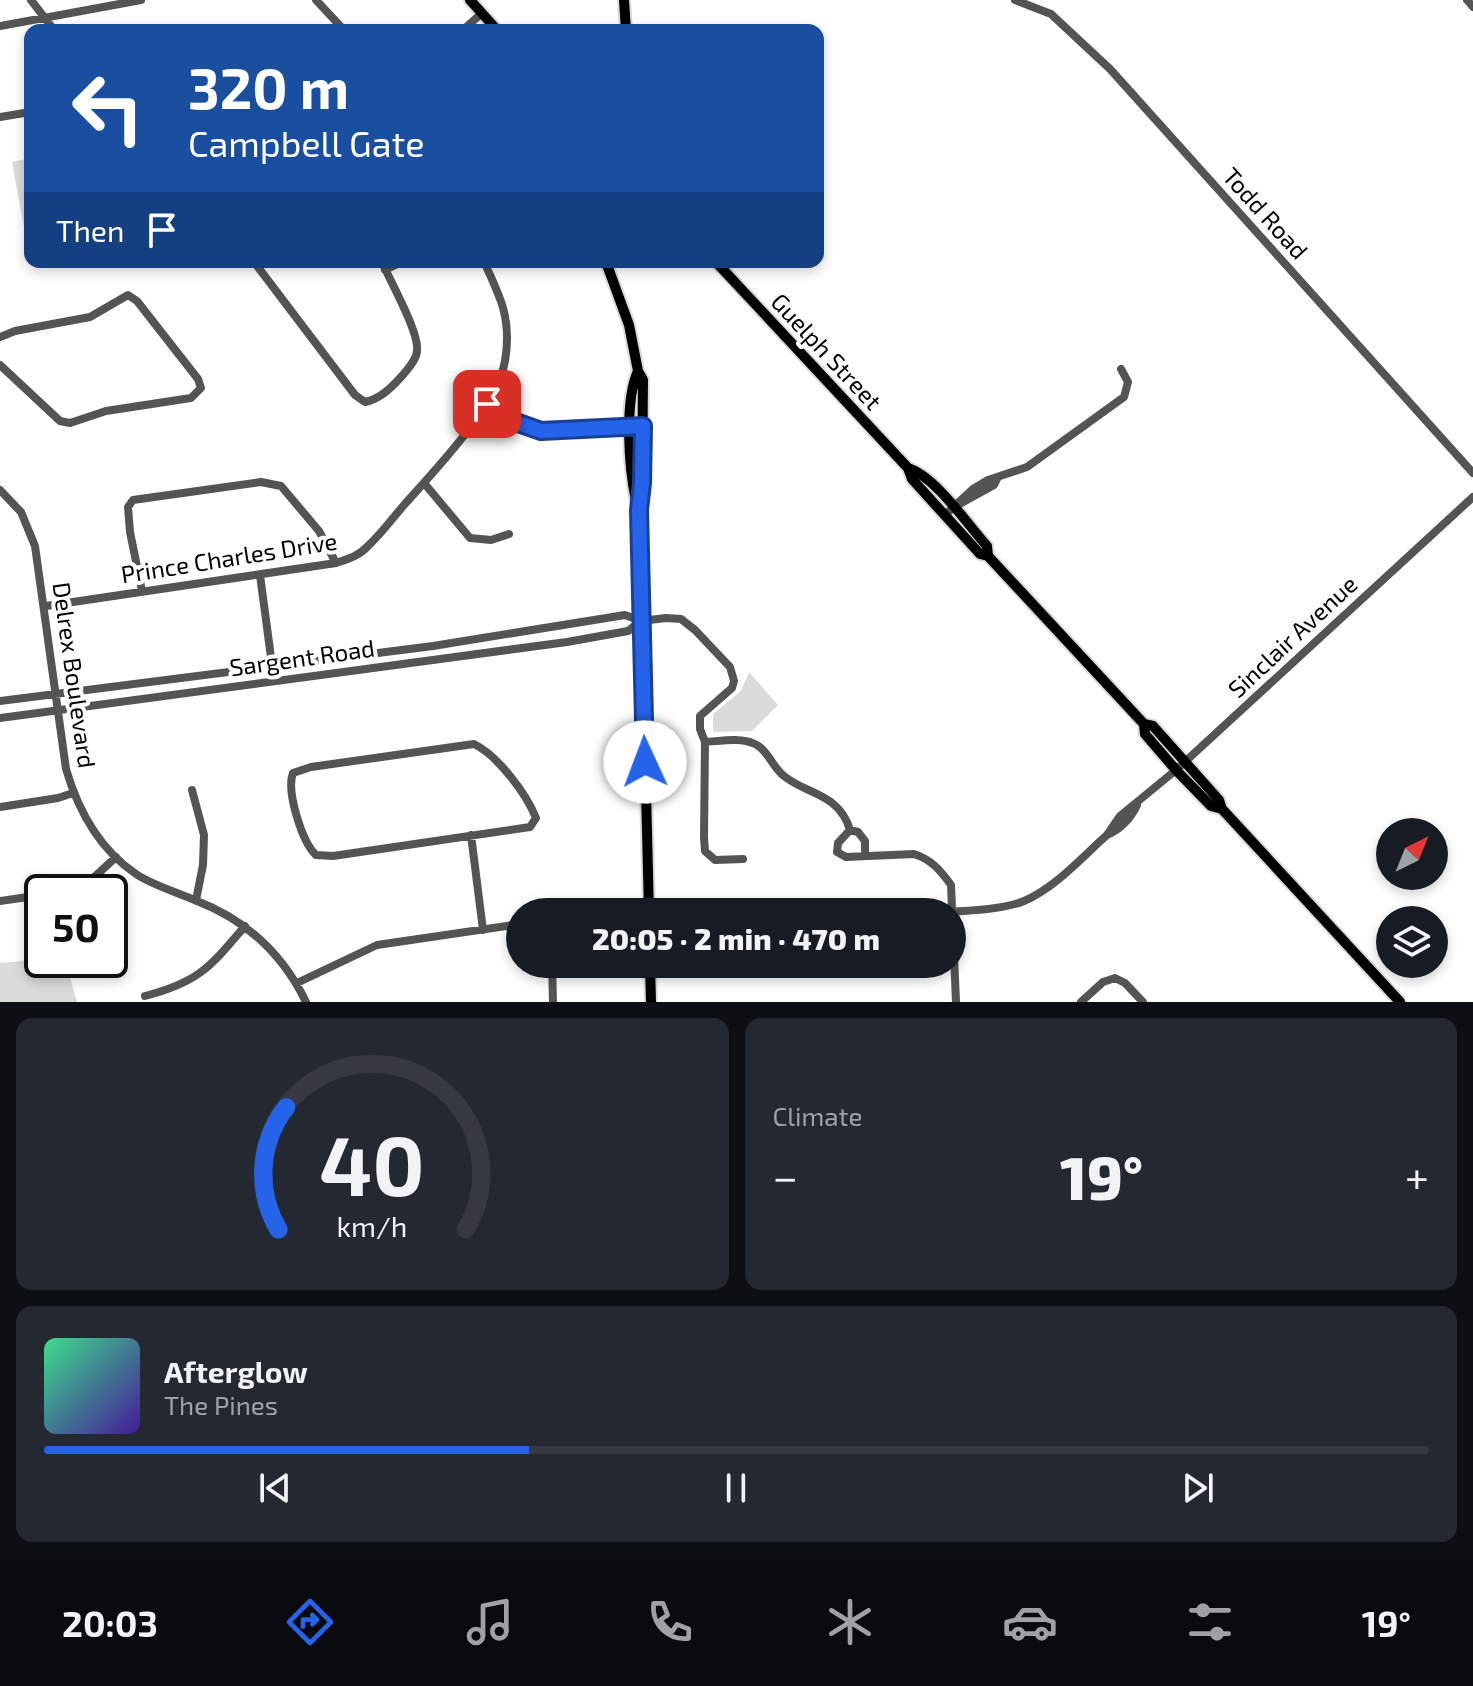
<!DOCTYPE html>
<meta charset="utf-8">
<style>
:root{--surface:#171b24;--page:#242831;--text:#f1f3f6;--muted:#9ea1a6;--line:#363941;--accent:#2563eb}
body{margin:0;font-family:"Exo 2",sans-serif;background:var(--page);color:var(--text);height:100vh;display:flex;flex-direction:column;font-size:30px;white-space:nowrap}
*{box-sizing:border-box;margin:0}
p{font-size:26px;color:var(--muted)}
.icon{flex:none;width:44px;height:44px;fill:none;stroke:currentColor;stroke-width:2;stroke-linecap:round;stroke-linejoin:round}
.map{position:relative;height:1002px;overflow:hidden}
.panel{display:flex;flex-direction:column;gap:16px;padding:16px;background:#0d0f14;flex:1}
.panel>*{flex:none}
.guide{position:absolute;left:24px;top:24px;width:800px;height:244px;border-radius:16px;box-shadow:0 4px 12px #0003;background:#1a4fa0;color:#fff;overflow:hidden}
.needle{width:52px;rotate:43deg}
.buttons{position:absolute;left:1376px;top:818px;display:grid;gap:16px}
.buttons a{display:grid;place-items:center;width:72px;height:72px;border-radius:50%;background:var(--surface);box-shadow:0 4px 12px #0003;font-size:40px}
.speed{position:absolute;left:24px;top:874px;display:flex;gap:16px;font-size:40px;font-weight:700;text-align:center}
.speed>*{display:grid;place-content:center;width:104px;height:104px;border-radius:50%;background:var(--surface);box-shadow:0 4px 12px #0003;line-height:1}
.speed .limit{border:4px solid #111;border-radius:12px;background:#fff;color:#111}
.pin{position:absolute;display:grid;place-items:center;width:68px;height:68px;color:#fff;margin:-34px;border-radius:16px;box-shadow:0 4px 12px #0006}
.me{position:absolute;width:88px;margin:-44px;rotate:358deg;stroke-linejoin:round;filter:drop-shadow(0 0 6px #0008)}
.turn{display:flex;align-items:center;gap:28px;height:168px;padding:0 32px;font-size:36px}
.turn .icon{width:104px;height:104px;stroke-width:2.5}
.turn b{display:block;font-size:56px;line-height:68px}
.then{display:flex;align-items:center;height:76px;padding:0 32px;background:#0003;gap:16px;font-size:30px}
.big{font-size:60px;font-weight:800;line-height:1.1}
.panel .card{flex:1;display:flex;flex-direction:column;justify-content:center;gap:12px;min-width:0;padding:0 28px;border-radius:16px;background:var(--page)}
.panel .dial{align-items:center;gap:0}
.dial svg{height:208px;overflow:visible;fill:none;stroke:var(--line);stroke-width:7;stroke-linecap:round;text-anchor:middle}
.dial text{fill:var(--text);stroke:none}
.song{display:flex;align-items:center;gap:24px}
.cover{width:96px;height:96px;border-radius:12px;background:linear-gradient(135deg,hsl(150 70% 55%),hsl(260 70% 35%))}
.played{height:8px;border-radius:4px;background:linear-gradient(90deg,var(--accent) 35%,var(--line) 35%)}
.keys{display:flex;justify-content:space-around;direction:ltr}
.heat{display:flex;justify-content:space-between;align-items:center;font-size:44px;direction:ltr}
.panel .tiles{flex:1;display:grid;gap:16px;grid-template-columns:1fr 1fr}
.card:last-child{grid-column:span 2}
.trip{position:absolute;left:506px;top:898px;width:460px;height:80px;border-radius:40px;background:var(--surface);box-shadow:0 4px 12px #0003;font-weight:800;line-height:80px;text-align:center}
.menu{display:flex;height:128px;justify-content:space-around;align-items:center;background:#090b0e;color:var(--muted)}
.menu .icon{width:56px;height:56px}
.menu .active{color:var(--accent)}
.menu b{font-size:36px;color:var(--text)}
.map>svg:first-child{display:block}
.green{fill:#dbdbdb}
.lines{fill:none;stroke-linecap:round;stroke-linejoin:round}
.major-casing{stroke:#dbdbdb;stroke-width:14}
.minor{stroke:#545454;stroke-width:8}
.major{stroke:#000;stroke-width:10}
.route-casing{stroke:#184099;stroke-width:20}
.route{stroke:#2563eb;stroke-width:14}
.labels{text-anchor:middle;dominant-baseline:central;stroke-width:8;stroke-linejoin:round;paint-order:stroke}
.street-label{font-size:24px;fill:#000;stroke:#fff}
</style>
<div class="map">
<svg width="1473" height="1002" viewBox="0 0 1473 1002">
<rect width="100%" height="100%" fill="#fff"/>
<path class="green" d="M30 158V260L12 162Z
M749 672 778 705 752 731 713 732V714L741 691Z
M42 959 65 960 77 1002H0V963Z"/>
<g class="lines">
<defs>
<path id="major" d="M470 0 497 30
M624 0 626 30
M606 262 629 325 638 371 643 380 642 483 639 510 649 912
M716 262 908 468 912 479 980 554 988 556 1144 724 1153 726 1219 800 1222 809 1400 1002
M908 468C936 477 967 524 987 546L988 556
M636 501C629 468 624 402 638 371
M1144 724 1145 734 1176 770 1211 806 1222 809
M650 964 651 1002"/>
</defs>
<use href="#major" class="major-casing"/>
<path class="minor" d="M31 0 54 30
M316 0 344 30
M1015 0 1051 14 1110 69 1473 473
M1467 0 1473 7
M0 26 141 0
M463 30 482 13
M0 117 30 112
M254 262 355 395 365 402C380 399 391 388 401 377 407 370 417 360 417 350 419 332 390 281 382 262
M385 270 402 262
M0 337 15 331 90 317 128 295 137 301 198 379 201 388 191 398 106 411 70 423 60 421 0 365
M487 404 510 420 541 431 643 426
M424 483 470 538 491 540 509 534
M0 490 21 512 35 546 66 769C78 810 99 849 136 874 154 886 177 892 197 901 246 920 283 955 306 1002
M956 506 994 485 997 479
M945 515 973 489 988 480 1027 467 1124 397 1128 382 1121 369
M260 575 274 680
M142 591 130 532 128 507 133 500 261 482 281 486 319 531 336 563
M46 606 336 563C348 559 359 556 368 546 381 534 392 519 404 505 435 470 497 406 505 361 512 320 501 298 484 262
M0 701 433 646 625 615 641 621 666 618 681 619 695 630 730 667 734 681 732 688 700 716V729L705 742 704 837 705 851 715 860 743 859
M0 718 567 642 628 631 641 621
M705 742C721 741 740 737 755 744 768 750 773 768 784 776 807 795 839 793 850 830L858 832 865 841V856
M474 744C497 755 526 793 536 818L530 827 333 856 316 855C302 842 286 791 293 773L311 767Z
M192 790 204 835 203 865 196 900
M0 807 58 798 73 793
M850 830 838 843 837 852 846 857 914 854C931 859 941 871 951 885L956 1002
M471 835 483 930
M1107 835 1120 816 1176 770 1473 497
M58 892 89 882 116 857
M0 901 42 895
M856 912C898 911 988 916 1024 901 1056 887 1081 858 1107 835 1120 830 1131 818 1137 805
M552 964 553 1002
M297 983 377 945 520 924
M145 996C199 982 210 967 245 926
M1081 1002 1103 982 1115 978 1125 983 1143 1002"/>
<use href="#major" class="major"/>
</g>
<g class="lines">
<defs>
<path id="route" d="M487 404 510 420 541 431 643 426 642 483 639 510 645 762"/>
</defs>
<use href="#route" class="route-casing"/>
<use href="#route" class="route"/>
</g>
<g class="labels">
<g class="street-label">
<text transform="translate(1266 213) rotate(48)">Todd Road</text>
<text transform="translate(827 351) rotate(47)">Guelph Street</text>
<text transform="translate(229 557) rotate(-9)">Prince Charles Drive</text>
<text transform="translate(1292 636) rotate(-43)">Sinclair Avenue</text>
<text transform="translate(302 657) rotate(-8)">Sargent Road</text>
<text transform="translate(75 675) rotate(82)">Delrex Boulevard</text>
</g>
</g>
</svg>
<div class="buttons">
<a><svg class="needle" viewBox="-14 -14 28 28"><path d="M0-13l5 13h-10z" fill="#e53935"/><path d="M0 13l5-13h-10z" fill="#9ea1a6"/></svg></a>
<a><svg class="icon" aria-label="layers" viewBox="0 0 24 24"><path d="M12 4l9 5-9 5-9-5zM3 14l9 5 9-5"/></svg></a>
</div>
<div class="speed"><div class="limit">50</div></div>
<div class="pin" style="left:487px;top:404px;background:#d93025"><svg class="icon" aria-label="arrive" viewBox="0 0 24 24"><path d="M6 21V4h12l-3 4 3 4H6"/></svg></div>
<svg class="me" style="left:645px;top:762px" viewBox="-20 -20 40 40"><circle r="19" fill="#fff"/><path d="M0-13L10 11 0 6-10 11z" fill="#2563eb"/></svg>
<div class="trip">20:05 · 2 min · 470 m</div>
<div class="guide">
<div class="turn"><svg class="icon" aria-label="left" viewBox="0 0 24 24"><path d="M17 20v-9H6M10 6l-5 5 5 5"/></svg><div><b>320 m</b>Campbell Gate</div></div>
<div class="then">Then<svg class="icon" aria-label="arrive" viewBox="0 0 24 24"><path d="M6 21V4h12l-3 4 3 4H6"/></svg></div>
</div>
</div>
<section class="panel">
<div class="tiles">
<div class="card dial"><svg viewBox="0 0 100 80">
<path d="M14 69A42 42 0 1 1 86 69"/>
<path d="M14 69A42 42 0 0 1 17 22" stroke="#2563eb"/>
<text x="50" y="56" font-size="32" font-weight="700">40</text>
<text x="50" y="72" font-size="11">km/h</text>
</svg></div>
<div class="card"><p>Climate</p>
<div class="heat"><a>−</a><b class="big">19°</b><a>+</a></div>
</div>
<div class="card">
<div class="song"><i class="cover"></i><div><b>Afterglow</b><p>The Pines</p></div></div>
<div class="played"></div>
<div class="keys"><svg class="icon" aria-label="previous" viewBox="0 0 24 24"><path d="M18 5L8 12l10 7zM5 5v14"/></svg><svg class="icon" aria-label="pause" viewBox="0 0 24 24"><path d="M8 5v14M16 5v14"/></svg><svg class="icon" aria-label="next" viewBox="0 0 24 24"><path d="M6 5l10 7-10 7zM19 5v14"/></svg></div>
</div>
</div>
</section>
<nav class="menu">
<b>20:03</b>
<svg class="icon active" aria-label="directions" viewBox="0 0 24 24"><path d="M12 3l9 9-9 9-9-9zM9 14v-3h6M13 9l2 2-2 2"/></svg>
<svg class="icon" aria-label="music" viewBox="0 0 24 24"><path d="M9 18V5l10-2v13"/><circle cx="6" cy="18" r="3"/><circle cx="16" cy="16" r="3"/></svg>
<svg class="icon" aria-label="phone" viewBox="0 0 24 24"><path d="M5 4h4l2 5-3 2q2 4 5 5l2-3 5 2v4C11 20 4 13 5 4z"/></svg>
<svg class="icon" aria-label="climate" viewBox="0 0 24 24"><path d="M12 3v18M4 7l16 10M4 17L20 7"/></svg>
<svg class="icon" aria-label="car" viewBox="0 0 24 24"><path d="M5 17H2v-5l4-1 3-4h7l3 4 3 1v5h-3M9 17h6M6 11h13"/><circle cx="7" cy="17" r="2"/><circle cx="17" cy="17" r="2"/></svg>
<svg class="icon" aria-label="filters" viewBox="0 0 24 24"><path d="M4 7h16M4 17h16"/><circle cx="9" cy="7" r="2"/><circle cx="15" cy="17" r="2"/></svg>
<b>19°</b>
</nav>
